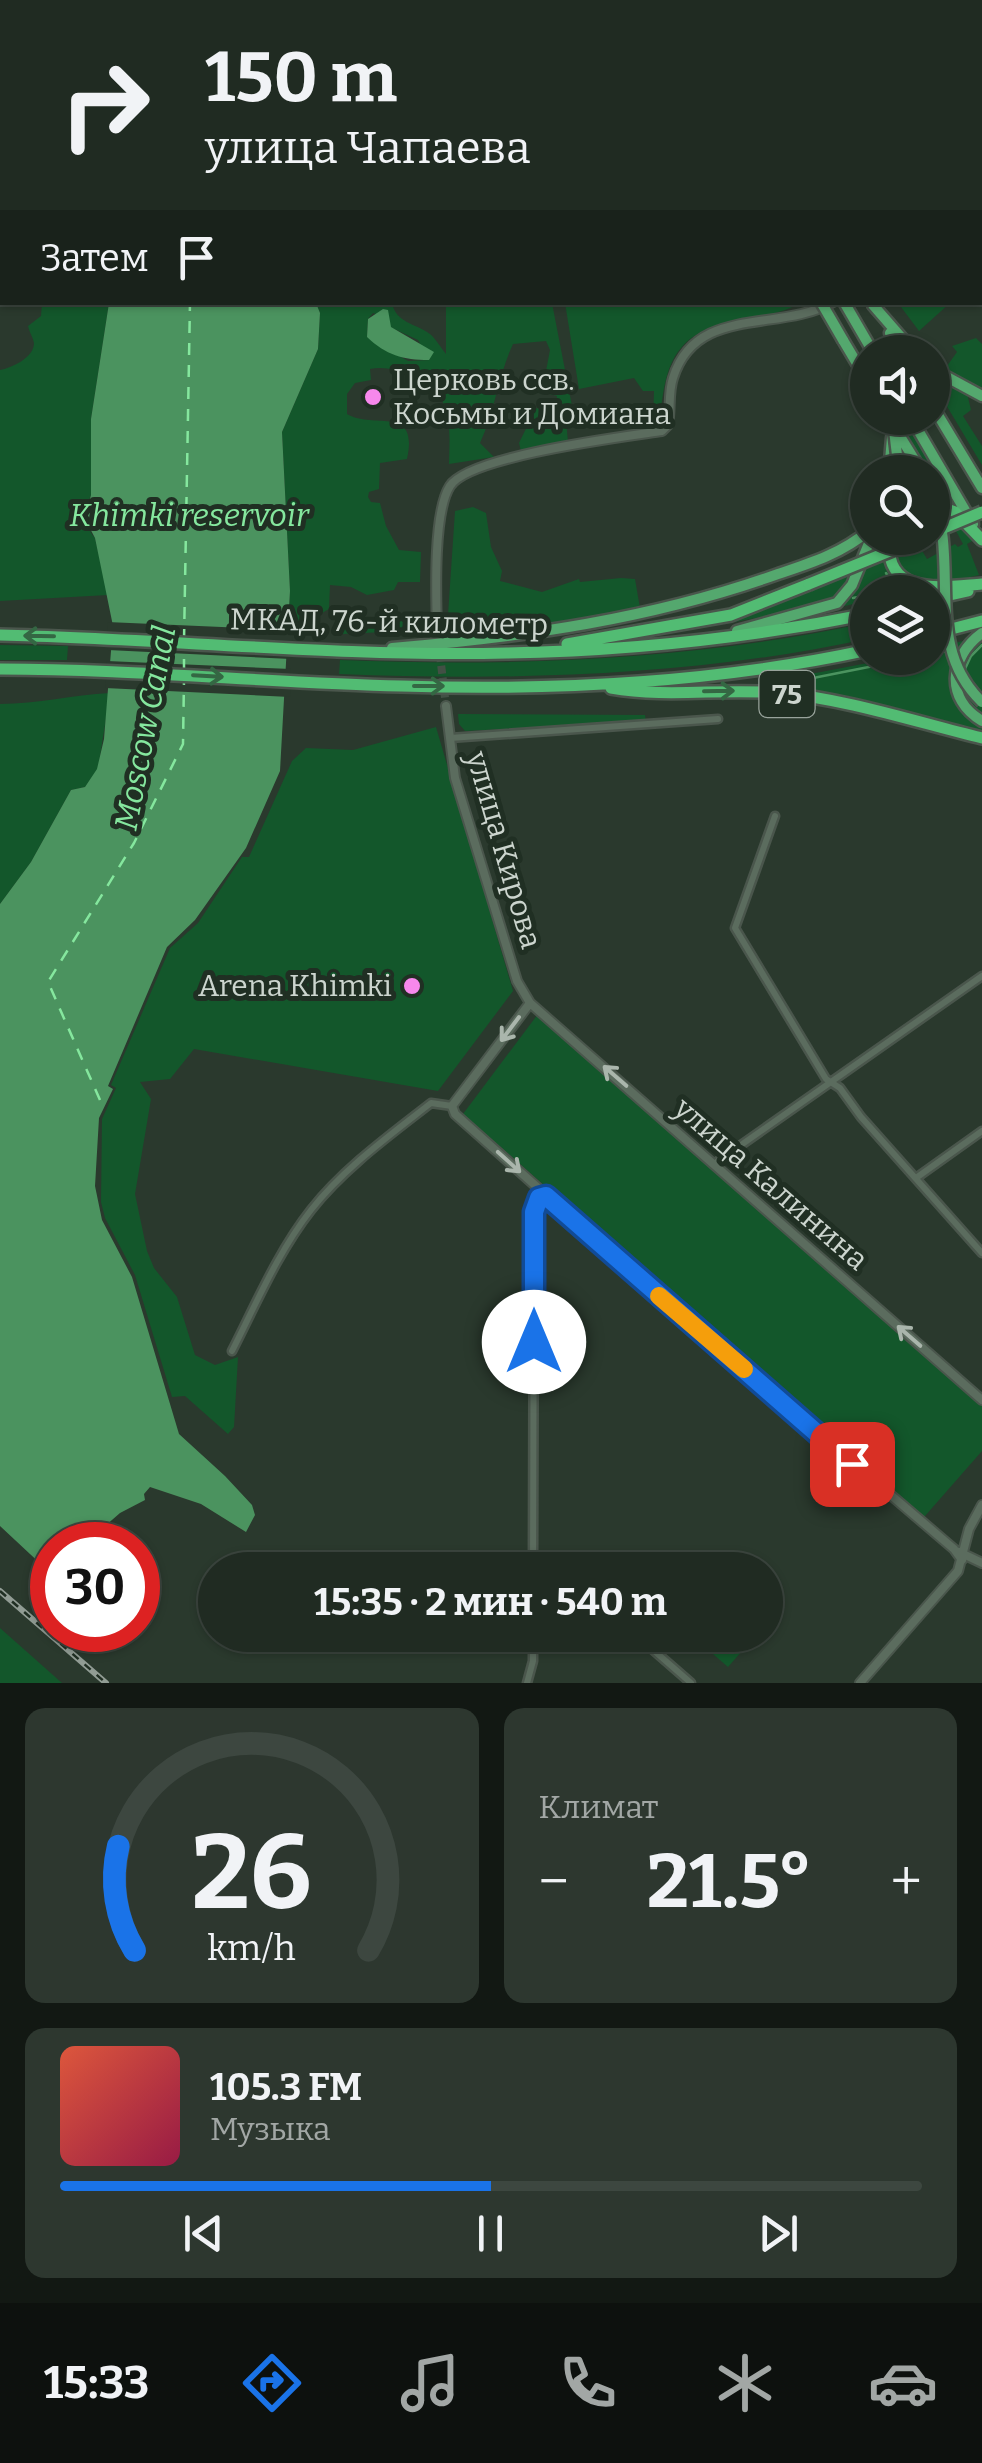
<!DOCTYPE html>
<html lang="ru">
<meta charset="utf-8">
<style>
:root{--surface:#202b22;--page:#2d372f;--text:#f1f3f6;--muted:#a2a7a5;--line:#3d4740;--accent:#1a73e8}
body{margin:0;font-family:Bitter,serif;background:var(--page);color:var(--text);height:100vh;display:flex;flex-direction:column;font-size:38px;white-space:nowrap}
*{box-sizing:border-box;margin:0}
p{font-size:32px;color:var(--muted)}
.icon{flex:none;width:55px;height:55px;fill:none;stroke:currentColor;stroke-width:2;stroke-linecap:round;stroke-linejoin:round}
.map{position:relative;height:1683px;overflow:hidden}
.sheet{display:flex;flex-direction:column;gap:25px;padding:25px;background:#121813;flex:1}
.sheet>*{flex:none}
.hud{position:absolute;left:0px;top:0px;width:982px;height:305px;box-shadow:0 2px 8px #0004,0 0 0 2px var(--line);background:#202b22;color:var(--text);overflow:hidden}
.buttons{position:absolute;left:850px;top:335px;display:grid;gap:20px}
.buttons a{display:grid;place-items:center;width:100px;height:100px;border-radius:50%;background:var(--surface);box-shadow:0 2px 8px #0004,0 0 0 2px var(--line);font-size:50px}
.speed{position:absolute;left:30px;top:1522px;display:flex;gap:20px;font-size:50px;font-weight:700;text-align:center}
.speed>*{display:grid;place-content:center;width:130px;height:130px;border-radius:50%;background:var(--surface);box-shadow:0 2px 8px #0004,0 0 0 2px var(--line);line-height:1}
.speed .limit{border:15px solid #d22;background:#fff;color:#111}
.pin{position:absolute;display:grid;place-items:center;width:85px;height:85px;color:#fff;margin:-42px;border-radius:20px;box-shadow:0 5px 15px #0006}
.me{position:absolute;width:110px;margin:-55px;rotate:0deg;stroke-linejoin:round;filter:drop-shadow(0 0 8px #0008)}
.turn{display:flex;align-items:center;gap:35px;height:210px;padding:0 40px;font-size:45px}
.turn .icon{width:130px;height:130px;stroke-width:2.5}
.turn b{display:block;font-size:70px;line-height:85px}
.then{display:flex;align-items:center;height:95px;padding:0 40px;background:#0003;gap:20px;font-size:38px}
.big{font-size:75px;font-weight:700;line-height:1.1}
.sheet .tile{flex:1;display:flex;flex-direction:column;justify-content:center;gap:15px;min-width:0;padding:0 35px;border-radius:20px;background:var(--page)}
.sheet .dial{align-items:center;gap:0}
.dial svg{height:260px;overflow:visible;fill:none;stroke:var(--line);stroke-width:7;stroke-linecap:round;text-anchor:middle}
.dial text{fill:var(--text);stroke:none}
.song{display:flex;align-items:center;gap:30px}
.cover{width:120px;height:120px;border-radius:15px;background:linear-gradient(135deg,hsl(10 70% 55%),hsl(340 70% 35%))}
.played{height:10px;border-radius:5px;background:linear-gradient(90deg,var(--accent) 50%,var(--line) 50%)}
.keys{display:flex;justify-content:space-around;direction:ltr}
.heat{display:flex;justify-content:space-between;align-items:center;font-size:55px;direction:ltr}
.sheet .tiles{flex:1;display:grid;gap:25px;grid-template-columns:1fr 1fr}
.tile:last-child{grid-column:span 2}
.trip{position:absolute;left:198px;top:1552px;width:585px;height:100px;border-radius:50px;background:var(--surface);box-shadow:0 2px 8px #0004,0 0 0 2px var(--line);font-weight:700;line-height:100px;text-align:center}
.dock{display:flex;height:160px;justify-content:space-around;align-items:center;background:#0d110e;color:var(--muted)}
.dock .icon{width:70px;height:70px}
.dock .active{color:var(--accent)}
.dock b{font-size:45px;color:var(--text)}
.map>svg:first-child{display:block}
.green{fill:#13572b;fill-rule:evenodd}
.water{fill:#4b935f}
.pier{fill:#2a392d}
.lines{fill:none;stroke-linecap:round;stroke-linejoin:round}
.stream{stroke:#4b935f;stroke-width:2.5}
.ferry{stroke:#85e79e;stroke-width:2.5;stroke-dasharray:12 10;stroke-linecap:butt}
.tertiary-tunnel{stroke:#425045;stroke-width:8;stroke-dasharray:8 4;stroke-linecap:butt}
.minor-casing{stroke:#4a564c;stroke-width:11}
.tertiary-casing{stroke:#4a564c;stroke-width:12}
.primary-casing{stroke:#4a564c;stroke-width:15}
.trunk-casing{stroke:#4a564c;stroke-width:16}
.minor{stroke:#5b6c5e;stroke-width:6}
.tertiary{stroke:#5b6c5e;stroke-width:8}
.primary{stroke:#54a86e;stroke-width:10}
.trunk{stroke:#52bc73;stroke-width:11}
.rail-casing{stroke:#919c94;stroke-width:6}
.rail{stroke:#202f23;stroke-width:2.5;stroke-dasharray:8;stroke-linecap:butt}
.primary-bridge-casing{stroke:#4a564c;stroke-width:15;stroke-linecap:butt}
.trunk-bridge-casing{stroke:#4a564c;stroke-width:16;stroke-linecap:butt}
.primary-bridge{stroke:#54a86e;stroke-width:10}
.trunk-bridge{stroke:#52bc73;stroke-width:11}
.oneway{stroke:#346743}
.oneway2{stroke:#aab6ac}
.route-casing{stroke:#114b97;stroke-width:25}
.route{stroke:#1a73e8;stroke-width:18}
.slow{stroke:#f59e0b;stroke-width:18}
.poi-dot{fill:#f788ec;stroke:#202f23;stroke-width:4}
.labels{text-anchor:middle;dominant-baseline:central;stroke-width:10;stroke-linejoin:round;paint-order:stroke}
.shield{fill:#202f23;stroke:#98a39b;stroke-width:2.5}
.shield-label{font-size:28px;font-weight:bold;fill:#ccd5ce}
.poi-label{font-size:30px;fill:#ccd5ce;stroke:#202f23;text-anchor:start}
.street-label{font-size:30px;fill:#ccd5ce;stroke:#202f23}
.water-label{font-size:32px;font-style:italic;fill:#85e79e;stroke:#202f23}
</style>
<div class="map">
<svg width="982" height="1683" viewBox="0 0 982 1683">
<rect width="100%" height="100%" fill="#2a392d"/>
<path class="green" d="M339 0H625L628 2H338Z
M42 303H109L91 419V495C85 508 84 526 95 538L108 595 0 601V370C11 368 34 358 34 343 33 337 29 332 28 326L41 316Z
M316 303H392C396 323 415 323 430 334 436 339 441 348 446 354V303H552L572 406 565 408 568 442 521 451 519 443 536 408 554 412 557 396 542 392 550 350 546 341 513 344C498 376 495 411 480 443L494 457 449 464C450 424 454 392 410 375 396 370 384 366 370 369L371 380 355 383 347 394V414C374 430 419 404 407 459L380 463 379 489 369 492 368 497 371 502 380 503 386 526 399 550 421 552 420 582H398L394 590 367 595 351 587 330 585 329 609 315 617 306 634H288L290 591 282 432 318 349 320 313ZM373 313 389 319 390 327 418 340 429 360 408 361 367 337 368 319Z
M565 303V302L799 303C783 314 766 314 747 318 678 330 665 356 660 423L653 425 654 391H643L634 378 579 389Z
M898 303H950L919 331Z
M976 338 982 344V390C969 384 950 381 947 366L957 352 952 346Z
M933 373 967 393 971 410 963 416 982 446V465L933 383Z
M900 418H905L961 510 933 500 932 472H903Z
M473 507 486 513 491 547 502 571 500 581 542 592 579 579 580 582 621 578 635 579 640 608 537 628 450 633 448 615 455 511Z
M933 507C950 509 965 526 974 540L967 544 979 575C947 583 922 587 897 565L893 538H931L934 539 920 547 927 559 955 544 958 547 963 544 956 531 948 533 937 524 933 525Z
M875 538H884L883 549 916 589 868 592 867 601 840 607 859 581Z
M857 571 840 596 820 606 691 630 763 610Z
M342 618 427 622 428 630 342 634Z
M867 623V639C695 676 515 681 339 674L340 660C517 667 694 660 867 623Z
M982 639V717C952 691 955 665 982 639Z
M967 640C939 668 947 710 982 726V731L803 690 742 687 894 658H932L933 648Z
M0 645 68 646 67 660H0Z
M110 693 98 769 85 787 71 790 31 862 0 904V704C38 704 72 695 110 693Z
M458 714 645 715 646 722 465 731 459 724Z
M436 727 513 991 438 1091 194 1049 170 1079 140 1082 151 1099 135 1194 147 1251 154 1268 177 1297 195 1355 215 1365 238 1357 234 1427 228 1434 185 1396 172 1397 135 1275 105 1218 101 1202 102 1119 116 1088 111 1085 170 948 198 923 242 857H249L292 761 306 748 353 750Z
M538 1014 982 1405V1451L925 1516H921L463 1114Z
M0 1628 62 1683H0Z
M691 1635H756L728 1667Z"/>
<path class="water" d="M32 0H339L338 2Z
M109 303H316L320 313 318 349 282 432 290 591 280 771 246 848 195 920 167 947 108 1086 113 1089 99 1118 95 1186 102 1220 132 1277 179 1434 225 1476 252 1505 255 1515 246 1532 201 1504 150 1487 144 1494 145 1500 120 1513 89 1540V1545H52V1570L45 1568 0 1526V904L31 862 71 790 85 787 97 769 104 739 113 626 95 538 85 519 91 495V419Z
M383 309 388 310 391 327 434 352 429 360C403 360 386 355 367 337L368 319Z"/>
<path class="pier" d="M107 622 293 630 291 659 108 650Z
M107 661 291 669 290 697 105 688Z"/>
<g class="lines">
<path class="stream" d="M879 592 894 586 886 573
M853 598 868 595
M932 654 946 651
M964 671 971 656 982 645
M798 681 914 658"/>
<path class="ferry" d="M218 2 219 0
M184 641 190 302
M184 671V649
M100 1100 48 982 134 843 183 744 184 679"/>
<path class="tertiary-tunnel" d="M437 630 446 706"/>
<defs>
<path id="minor" d="M980 137H982
M450 738 718 719
M775 816 735 928 826 1079 840 1088 861 1117 982 1253
M714 1164 982 976
M916 1178 982 1131
M232 1351C256 1304 278 1252 311 1210 343 1169 390 1135 431 1103L452 1106
M533 1570 534 1222 537 1201 546 1195
M636 1635 691 1683
M527 1683 533 1661V1635"/>
<path id="tertiary" d="M707 0V2
M437 630C436 597 433 512 450 486 469 456 622 437 662 431L668 425C671 409 668 393 673 378 696 304 780 333 833 302
M446 706 455 778 517 981 530 1003 982 1400
M530 1003 452 1106 455 1114 693 1326 954 1549 962 1560
M959 1552 982 1563
M860 1683 958 1571 969 1529 982 1505"/>
<path id="primary" d="M641 0 643 2
M674 0 676 2
M700 0 702 2
M844 302 873 352
M873 305 914 352
M890 333 901 352
M843 340 868 382
M932 369 982 396
M932 405 982 488
M911 418 973 524
M889 472 892 438
M737 631 837 603 852 585 871 538
M982 633C949 657 945 699 982 721
M392 648C524 637 652 619 778 574 808 564 843 553 868 531"/>
<path id="trunk" d="M932 504 955 512 982 540
M889 538C885 598 941 587 982 584
M932 599 968 591
M932 634 982 621
M0 635C169 639 338 657 507 653 628 651 749 638 868 614
M567 644 731 615 809 584
M0 669C134 669 267 683 401 686 557 691 715 683 868 650
M611 688C667 698 723 688 780 693 847 699 916 722 982 738"/>
</defs>
<use href="#minor" class="minor-casing"/>
<use href="#tertiary" class="tertiary-casing"/>
<use href="#primary" class="primary-casing"/>
<use href="#trunk" class="trunk-casing"/>
<use href="#minor" class="minor"/>
<use href="#tertiary" class="tertiary"/>
<use href="#primary" class="primary"/>
<use href="#trunk" class="trunk"/>
<defs>
<path id="rail" d="M0 1591 106 1683"/>
</defs>
<use href="#rail" class="rail-casing"/>
<use href="#rail" class="rail"/>
<defs>
<path id="primary-bridge" d="M821 302 843 340
M890 420 922 472
M894 430 899 472
M932 494C961 563 922 645 982 702"/>
<path id="trunk-bridge" d="M932 533 982 512
M809 584 922 538"/>
</defs>
<use href="#primary-bridge" class="primary-bridge-casing"/>
<use href="#trunk-bridge" class="trunk-bridge-casing"/>
<use href="#primary-bridge" class="primary-bridge"/>
<use href="#trunk-bridge" class="trunk-bridge"/>
</g>
<defs><path id="oneway-shaft" d="M-6 0H5M1.5-3L5.5 0L1.5 3" fill="none" stroke-width="1.6" stroke-linecap="round" stroke-linejoin="round" transform="scale(2.5)"/></defs>
<g class="oneway">
<use href="#oneway-shaft" transform="translate(39 636) rotate(-179)"/>
<use href="#oneway-shaft" transform="translate(208 676) rotate(3)"/>
<use href="#oneway-shaft" transform="translate(429 686)"/>
<use href="#oneway-shaft" transform="translate(719 691) rotate(-1)"/>
</g>
<g class="oneway2">
<use href="#oneway-shaft" transform="translate(510 1029) rotate(127)"/>
<use href="#oneway-shaft" transform="translate(615 1076) rotate(-139)"/>
<use href="#oneway-shaft" transform="translate(509 1162) rotate(42)"/>
<use href="#oneway-shaft" transform="translate(909 1336) rotate(-139)"/>
</g>
<g class="lines">
<defs>
<path id="route" d="M534 1342V1212L539 1198 546 1196 852 1464"/>
</defs>
<use href="#route" class="route-casing"/>
<use href="#route" class="route"/>
<path class="slow" d="M659 1296 744 1369"/>
</g>
<g class="poi-dot">
<circle cx="373" cy="397" r="10"/>
<circle cx="412" cy="986" r="10"/>
</g>
<g class="labels">
<rect class="shield" x="759.5" y="671" width="55" height="46" rx="8"/>
<g class="shield-label">
<text x="787" y="694">75</text>
</g>
<g class="poi-label">
<text x="393" y="380">Церковь ссв.<tspan x="393" dy="34">Косьмы и Домиана</tspan></text>
<text x="392" y="986" text-anchor="end">Arena Khimki</text>
</g>
<g class="street-label">
<text transform="translate(389 622) rotate(1)">МКАД, 76-й километр</text>
<text transform="translate(504 850) rotate(74)">улица Кирова</text>
<text transform="translate(771 1184) rotate(41)">улица Калинина</text>
</g>
<g class="water-label">
<text x="189" y="515">Khimki reservoir</text>
<text transform="translate(145 728) rotate(-79)">Moscow Canal</text>
</g>
</g>
</svg>
<div class="buttons">
<a><svg class="icon" aria-label="sound" viewBox="0 0 24 24"><path d="M4 9h4l5-4v14l-5-4H4zM17 9q2 3 0 6"/></svg></a>
<a><svg class="icon" aria-label="search" viewBox="0 0 24 24"><circle cx="10" cy="10" r="6"/><path d="M15 15l6 6"/></svg></a>
<a><svg class="icon" aria-label="layers" viewBox="0 0 24 24"><path d="M12 4l9 5-9 5-9-5zM3 14l9 5 9-5"/></svg></a>
</div>
<div class="speed"><div class="limit">30</div></div>
<div class="pin" style="left:852px;top:1464px;background:#d93025"><svg class="icon" aria-label="arrive" viewBox="0 0 24 24"><path d="M6 21V4h12l-3 4 3 4H6"/></svg></div>
<svg class="me" style="left:534px;top:1342px" viewBox="-20 -20 40 40"><circle r="19" fill="#fff"/><path d="M0-13L10 11 0 6-10 11z" fill="#1a73e8"/></svg>
<div class="trip">15:35 · 2 мин · 540 m</div>
<div class="hud">
<div class="turn"><svg class="icon" aria-label="right" viewBox="0 0 24 24"><path d="M7 20v-9h11M14 6l5 5-5 5"/></svg><div><b>150 m</b>улица Чапаева</div></div>
<div class="then">Затем<svg class="icon" aria-label="arrive" viewBox="0 0 24 24"><path d="M6 21V4h12l-3 4 3 4H6"/></svg></div>
</div>
</div>
<section class="sheet">
<div class="tiles">
<div class="tile dial"><svg viewBox="0 0 100 80">
<path d="M14 69A42 42 0 1 1 86 69"/>
<path d="M14 69A42 42 0 0 1 9 37" stroke="#1a73e8"/>
<text x="50" y="56" font-size="32" font-weight="700">26</text>
<text x="50" y="72" font-size="11">km/h</text>
</svg></div>
<div class="tile"><p>Климат</p>
<div class="heat"><a>−</a><b class="big">21.5°</b><a>+</a></div>
</div>
<div class="tile">
<div class="song"><i class="cover"></i><div><b>105.3 FM</b><p>Музыка</p></div></div>
<div class="played"></div>
<div class="keys"><svg class="icon" aria-label="previous" viewBox="0 0 24 24"><path d="M18 5L8 12l10 7zM5 5v14"/></svg><svg class="icon" aria-label="pause" viewBox="0 0 24 24"><path d="M8 5v14M16 5v14"/></svg><svg class="icon" aria-label="next" viewBox="0 0 24 24"><path d="M6 5l10 7-10 7zM19 5v14"/></svg></div>
</div>
</div>
</section>
<nav class="dock">
<b>15:33</b>
<svg class="icon active" aria-label="directions" viewBox="0 0 24 24"><path d="M12 3l9 9-9 9-9-9zM9 14v-3h6M13 9l2 2-2 2"/></svg>
<svg class="icon" aria-label="music" viewBox="0 0 24 24"><path d="M9 18V5l10-2v13"/><circle cx="6" cy="18" r="3"/><circle cx="16" cy="16" r="3"/></svg>
<svg class="icon" aria-label="phone" viewBox="0 0 24 24"><path d="M5 4h4l2 5-3 2q2 4 5 5l2-3 5 2v4C11 20 4 13 5 4z"/></svg>
<svg class="icon" aria-label="climate" viewBox="0 0 24 24"><path d="M12 3v18M4 7l16 10M4 17L20 7"/></svg>
<svg class="icon" aria-label="car" viewBox="0 0 24 24"><path d="M5 17H2v-5l4-1 3-4h7l3 4 3 1v5h-3M9 17h6M6 11h13"/><circle cx="7" cy="17" r="2"/><circle cx="17" cy="17" r="2"/></svg>
</nav>
